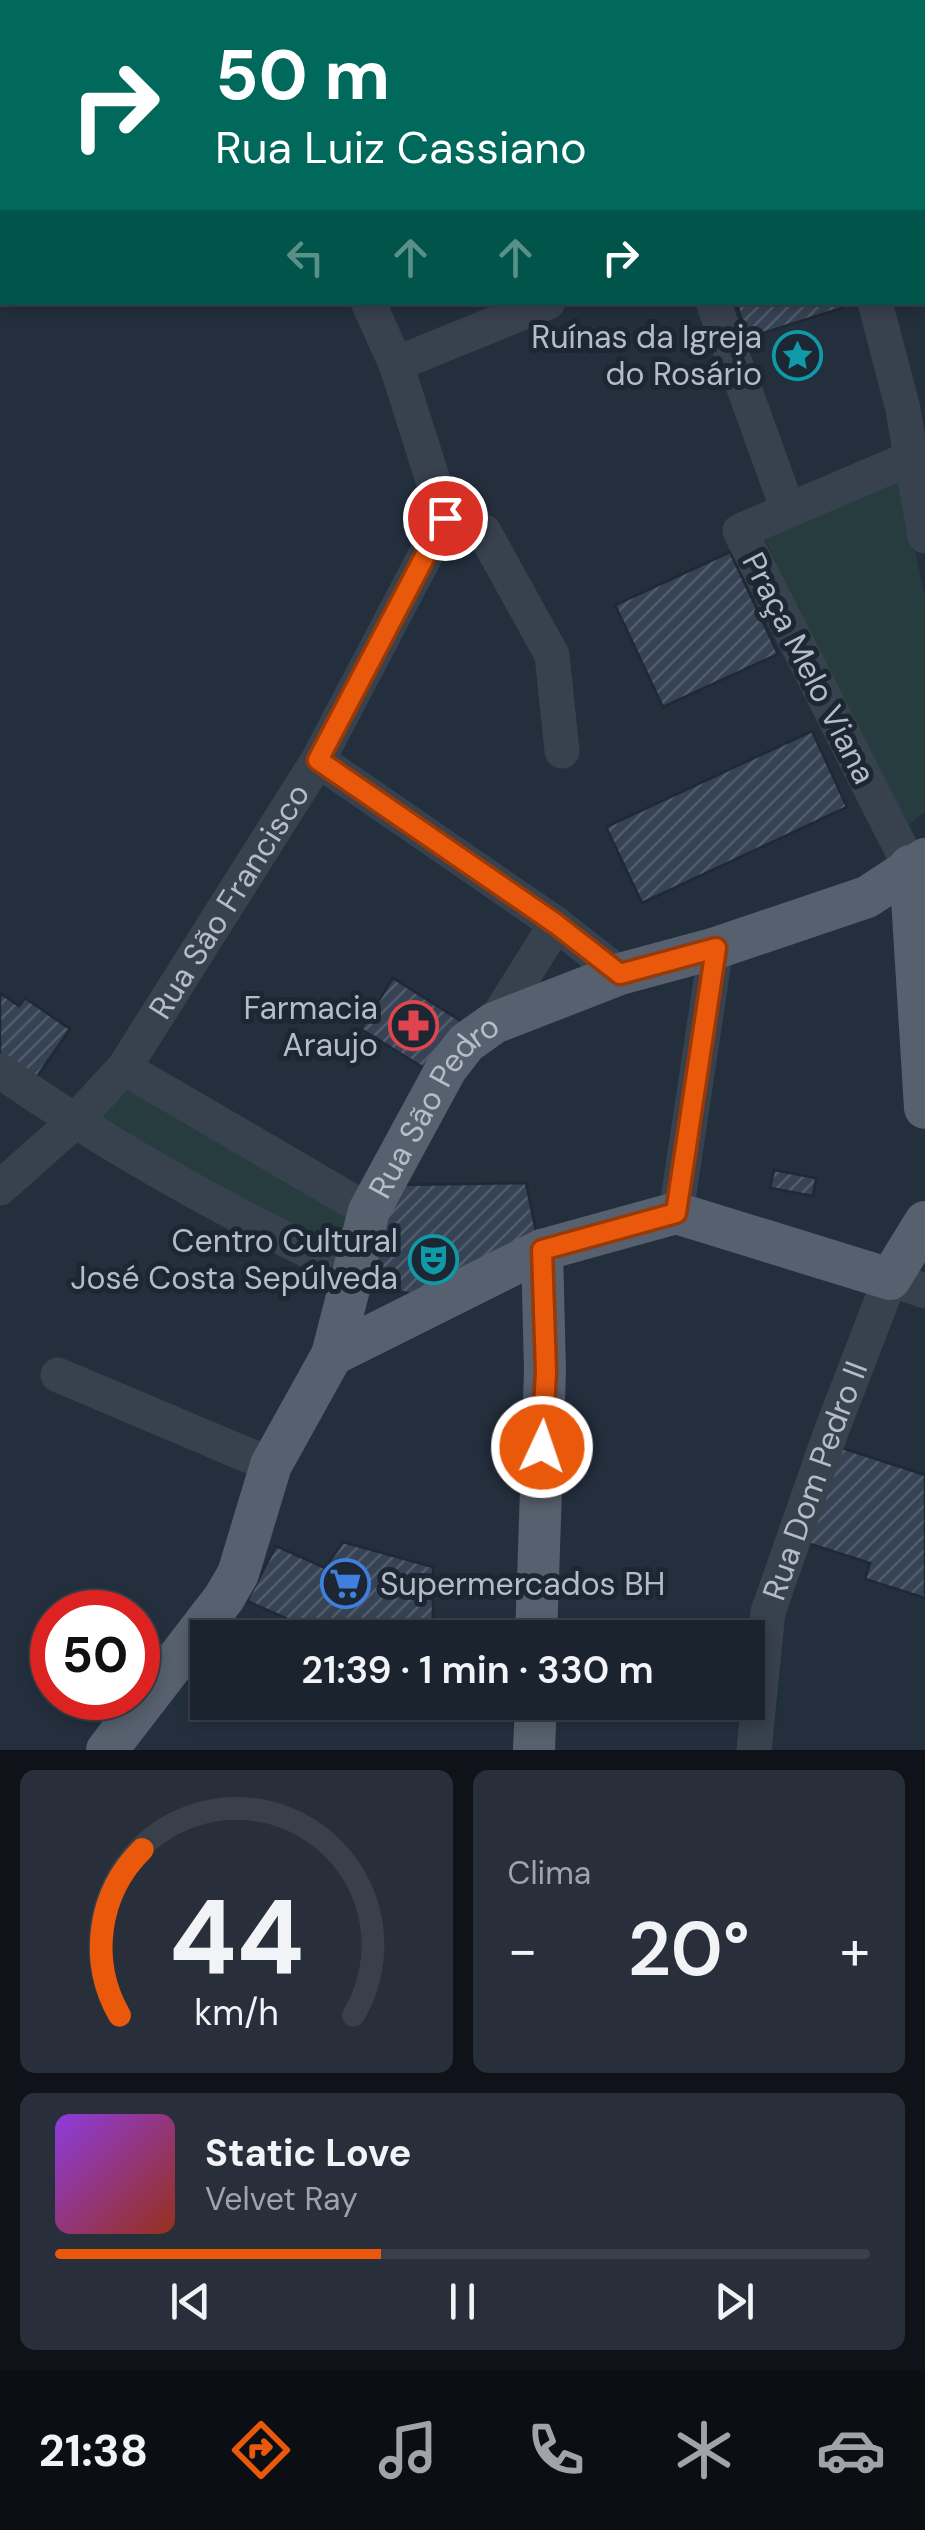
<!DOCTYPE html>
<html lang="pt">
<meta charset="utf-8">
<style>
:root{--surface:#1b232e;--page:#282f3a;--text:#f1f3f6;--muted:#a0a4aa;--line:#39404a;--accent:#ea580c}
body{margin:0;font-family:"DM Sans",sans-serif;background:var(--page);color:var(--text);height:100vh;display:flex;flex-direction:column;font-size:38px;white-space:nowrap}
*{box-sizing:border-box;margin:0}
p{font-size:32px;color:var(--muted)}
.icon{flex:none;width:55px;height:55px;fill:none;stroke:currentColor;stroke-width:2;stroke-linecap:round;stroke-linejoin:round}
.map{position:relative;height:1750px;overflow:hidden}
.panel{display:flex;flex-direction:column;gap:20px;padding:20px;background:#0f1319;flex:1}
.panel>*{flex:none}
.top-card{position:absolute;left:0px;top:0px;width:925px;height:305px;box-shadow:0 5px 15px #0003,0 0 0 2px var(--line);background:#00695c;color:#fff;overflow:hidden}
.speed{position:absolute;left:30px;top:1590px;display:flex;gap:20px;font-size:50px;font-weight:700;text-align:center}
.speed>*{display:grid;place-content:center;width:130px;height:130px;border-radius:50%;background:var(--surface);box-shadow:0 5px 15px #0003,0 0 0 2px var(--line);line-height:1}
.speed .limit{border:15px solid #d22;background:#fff;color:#111}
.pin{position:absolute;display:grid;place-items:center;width:85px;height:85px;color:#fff;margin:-42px;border:5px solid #fff;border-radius:50%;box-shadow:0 2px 10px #0007}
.me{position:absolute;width:110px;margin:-55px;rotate:3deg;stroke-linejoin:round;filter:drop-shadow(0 0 8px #0008)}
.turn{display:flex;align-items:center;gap:35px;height:210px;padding:0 50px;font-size:45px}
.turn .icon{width:130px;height:130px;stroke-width:2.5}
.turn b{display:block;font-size:70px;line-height:85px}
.lanes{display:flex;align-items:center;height:95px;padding:0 50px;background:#0003;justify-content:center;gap:50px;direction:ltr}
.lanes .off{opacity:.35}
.big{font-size:75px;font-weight:600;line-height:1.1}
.panel .card{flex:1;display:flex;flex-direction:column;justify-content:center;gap:15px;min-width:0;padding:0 35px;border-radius:15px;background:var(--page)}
.panel .dial{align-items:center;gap:0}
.dial svg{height:260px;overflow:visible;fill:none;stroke:var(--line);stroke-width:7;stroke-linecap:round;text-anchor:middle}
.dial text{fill:var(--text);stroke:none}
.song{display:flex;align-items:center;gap:30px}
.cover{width:120px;height:120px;border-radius:15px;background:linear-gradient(135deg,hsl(270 70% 55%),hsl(10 70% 35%))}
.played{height:10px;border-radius:5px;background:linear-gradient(90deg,var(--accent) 40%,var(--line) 40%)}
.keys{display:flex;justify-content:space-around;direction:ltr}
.heat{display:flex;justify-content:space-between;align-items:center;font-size:55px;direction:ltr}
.panel .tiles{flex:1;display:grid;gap:20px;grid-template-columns:1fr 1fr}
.card:last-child{grid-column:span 2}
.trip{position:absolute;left:190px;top:1620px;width:575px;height:100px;border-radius:0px;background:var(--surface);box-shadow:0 5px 15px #0003,0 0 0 2px var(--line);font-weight:600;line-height:100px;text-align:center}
.tabs{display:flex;height:160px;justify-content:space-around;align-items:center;background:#0b0e12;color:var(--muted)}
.tabs .icon{width:70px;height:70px}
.tabs .active{color:var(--accent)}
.tabs b{font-size:45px;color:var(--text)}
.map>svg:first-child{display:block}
.green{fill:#263c3f}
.building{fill:url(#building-hatch);stroke:#1f2835;stroke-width:2.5}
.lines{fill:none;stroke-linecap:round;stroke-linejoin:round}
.minor{stroke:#38414e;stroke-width:35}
.major{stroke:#56606e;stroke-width:42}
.route-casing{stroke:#983908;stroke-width:25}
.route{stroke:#ea580c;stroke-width:18}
.labels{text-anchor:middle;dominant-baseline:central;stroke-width:10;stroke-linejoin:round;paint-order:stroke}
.poi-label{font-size:32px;fill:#b4bcc9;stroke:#1d2633;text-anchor:end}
.street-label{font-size:32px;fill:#b4bcc9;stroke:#1d2633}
</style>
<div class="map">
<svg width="925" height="1750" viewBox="0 0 925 1750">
<defs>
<pattern id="building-hatch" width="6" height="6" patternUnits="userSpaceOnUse" patternTransform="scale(2.5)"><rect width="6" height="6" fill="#364354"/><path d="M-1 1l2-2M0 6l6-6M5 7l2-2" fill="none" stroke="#515c6b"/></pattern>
</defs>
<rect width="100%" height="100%" fill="#242f3e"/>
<path class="green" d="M899 480 925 597V812L901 830 764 537Z
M125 1077 361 1218 339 1259 92 1122Z"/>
<path class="building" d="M736 302H840L842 308 747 338Z
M730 552 778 654 663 707 615 605Z
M812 731 847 807 642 903 606 827Z
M393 978 464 1023 432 1073 361 1029Z
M0 993 19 1006 25 998 70 1029 34 1081 0 1057Z
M774 1170 816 1178 813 1196 770 1188Z
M526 1183 537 1236 421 1297 362 1281 398 1185Z
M833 1445 925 1475V1598L865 1579 870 1563 801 1541Z
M343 1542 433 1567V1625H471L478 1638H330L247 1601 276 1546 325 1568Z"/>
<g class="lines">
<g class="minor">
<path d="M213 0 214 2"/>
<path d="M243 0 246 2"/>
<path d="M868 0V2"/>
<path d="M286 2 287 0"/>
<path d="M910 2 913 0"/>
<path d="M713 302 788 510"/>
<path d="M875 302 903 409 911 458"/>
<path d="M396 364 548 302"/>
<path d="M445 518 484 532 552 655 562 751"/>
<path d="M318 760 556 924 620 974"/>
<path d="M910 866 740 531 911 458 925 536"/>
<path d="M494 1023 556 924"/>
<path d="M124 1068 369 1211"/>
<path d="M0 1071C111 1148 230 1214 352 1272"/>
<path id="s1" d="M0 1188 74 1122 124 1068 318 760 445 518 396 364 368 302"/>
<path d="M676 1213 716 948"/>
<path d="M58 1375 271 1465"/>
<path id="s2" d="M754 1750 768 1612 831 1432 890 1279 925 1291"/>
</g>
<g class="major">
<path d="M910 866 925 1108"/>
<path d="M332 1355 542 1250 676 1213 890 1279 925 1222"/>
<path d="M536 1638 545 1371 542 1250"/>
<path id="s3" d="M107 1750 224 1598 238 1574 271 1465 332 1355 369 1211 446 1069 466 1043 494 1023 620 974 716 948 867 897 925 859"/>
<path d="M534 1750 536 1702"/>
</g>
</g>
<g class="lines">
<defs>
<path id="route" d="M445 518 318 760 556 924 620 974 716 948 676 1213 542 1250 546 1371 542 1447"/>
</defs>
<use href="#route" class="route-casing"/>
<use href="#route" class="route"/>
</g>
<defs>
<symbol id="sight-ring" viewBox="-11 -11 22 22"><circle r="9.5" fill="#1d2633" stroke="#0f9aa8" stroke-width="1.5"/><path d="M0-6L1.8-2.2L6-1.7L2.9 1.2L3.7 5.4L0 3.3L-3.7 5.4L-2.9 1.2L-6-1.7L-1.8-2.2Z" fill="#0f9aa8"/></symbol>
<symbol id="pharmacy-ring" viewBox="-11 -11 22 22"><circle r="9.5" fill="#1d2633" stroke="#e0444e" stroke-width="1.5"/><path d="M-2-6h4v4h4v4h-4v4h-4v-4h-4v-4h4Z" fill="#e0444e"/></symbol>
<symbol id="theatre-ring" viewBox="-11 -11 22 22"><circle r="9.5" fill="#1d2633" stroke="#0f9aa8" stroke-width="1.5"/><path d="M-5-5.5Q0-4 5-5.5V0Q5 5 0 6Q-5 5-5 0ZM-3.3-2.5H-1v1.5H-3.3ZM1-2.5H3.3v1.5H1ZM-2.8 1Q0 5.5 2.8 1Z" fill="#0f9aa8"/></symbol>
<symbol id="supermarket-ring" viewBox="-11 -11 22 22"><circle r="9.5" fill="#1d2633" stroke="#3f7fe0" stroke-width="1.5"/><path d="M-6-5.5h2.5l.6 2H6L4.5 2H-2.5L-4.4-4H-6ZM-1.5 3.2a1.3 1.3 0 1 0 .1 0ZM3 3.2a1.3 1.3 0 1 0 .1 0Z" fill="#3f7fe0"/></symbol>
</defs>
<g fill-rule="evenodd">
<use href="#sight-ring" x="770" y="328" width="55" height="55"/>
<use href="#pharmacy-ring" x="386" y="998" width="55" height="55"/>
<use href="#theatre-ring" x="406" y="1232" width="55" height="55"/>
<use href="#supermarket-ring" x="318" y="1556" width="55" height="55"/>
</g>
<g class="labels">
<g class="poi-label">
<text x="762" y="337">Ruínas da Igreja<tspan x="762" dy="37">do Rosário</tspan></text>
<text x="378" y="1008">Farmacia<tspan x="378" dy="37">Araujo</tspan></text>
<text x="398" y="1241">Centro Cultural<tspan x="398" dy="37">José Costa Sepúlveda</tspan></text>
<text x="380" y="1584" text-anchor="start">Supermercados BH</text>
</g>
<g class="street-label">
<text transform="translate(809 668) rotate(63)">Praça Melo Viana</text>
<text stroke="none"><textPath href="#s1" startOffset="370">Rua São Francisco</textPath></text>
<text stroke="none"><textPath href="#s3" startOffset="732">Rua São Pedro</textPath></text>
<text stroke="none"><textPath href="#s2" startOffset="278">Rua Dom Pedro II</textPath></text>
</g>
</g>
</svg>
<div class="speed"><div class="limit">50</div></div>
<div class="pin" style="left:445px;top:518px;background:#d93025"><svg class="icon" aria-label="arrive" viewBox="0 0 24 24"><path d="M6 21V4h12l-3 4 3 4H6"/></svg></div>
<svg class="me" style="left:542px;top:1447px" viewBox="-20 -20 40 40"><circle r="17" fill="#ea580c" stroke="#fff" stroke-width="3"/><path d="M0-11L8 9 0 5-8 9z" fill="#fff"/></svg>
<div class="trip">21:39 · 1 min · 330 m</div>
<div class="top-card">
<div class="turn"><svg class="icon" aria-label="right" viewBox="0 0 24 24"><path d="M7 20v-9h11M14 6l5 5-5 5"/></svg><div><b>50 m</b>Rua Luiz Cassiano</div></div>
<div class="lanes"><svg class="icon off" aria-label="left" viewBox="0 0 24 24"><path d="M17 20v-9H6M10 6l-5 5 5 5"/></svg><svg class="icon off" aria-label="ahead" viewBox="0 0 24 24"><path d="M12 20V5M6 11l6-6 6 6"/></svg><svg class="icon off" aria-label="ahead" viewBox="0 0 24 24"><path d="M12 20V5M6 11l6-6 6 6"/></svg><svg class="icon" aria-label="right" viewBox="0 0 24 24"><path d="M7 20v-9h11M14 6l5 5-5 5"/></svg></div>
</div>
</div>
<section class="panel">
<div class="tiles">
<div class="card dial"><svg viewBox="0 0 100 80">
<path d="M14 69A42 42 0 1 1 86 69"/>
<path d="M14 69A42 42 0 0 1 21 18" stroke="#ea580c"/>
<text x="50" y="56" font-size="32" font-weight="700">44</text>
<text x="50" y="72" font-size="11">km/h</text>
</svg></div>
<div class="card"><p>Clima</p>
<div class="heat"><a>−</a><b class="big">20°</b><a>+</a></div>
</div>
<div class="card">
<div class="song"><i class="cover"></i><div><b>Static Love</b><p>Velvet Ray</p></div></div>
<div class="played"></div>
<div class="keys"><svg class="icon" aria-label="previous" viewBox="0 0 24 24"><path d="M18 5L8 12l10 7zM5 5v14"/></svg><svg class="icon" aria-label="pause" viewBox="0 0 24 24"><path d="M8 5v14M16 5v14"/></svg><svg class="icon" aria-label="next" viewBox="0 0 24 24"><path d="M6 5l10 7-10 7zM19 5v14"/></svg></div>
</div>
</div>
</section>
<nav class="tabs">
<b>21:38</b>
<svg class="icon active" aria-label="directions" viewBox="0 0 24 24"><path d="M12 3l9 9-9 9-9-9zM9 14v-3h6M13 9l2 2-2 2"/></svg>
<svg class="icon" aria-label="music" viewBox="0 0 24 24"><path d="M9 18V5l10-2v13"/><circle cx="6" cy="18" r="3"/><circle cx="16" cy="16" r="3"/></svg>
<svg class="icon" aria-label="phone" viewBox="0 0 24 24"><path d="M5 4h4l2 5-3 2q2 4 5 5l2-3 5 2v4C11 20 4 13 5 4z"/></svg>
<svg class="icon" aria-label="climate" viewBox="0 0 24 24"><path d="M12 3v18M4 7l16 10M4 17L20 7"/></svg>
<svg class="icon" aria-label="car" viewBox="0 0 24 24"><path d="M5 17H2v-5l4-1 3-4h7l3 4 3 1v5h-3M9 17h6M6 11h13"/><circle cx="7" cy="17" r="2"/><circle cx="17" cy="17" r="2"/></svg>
</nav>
